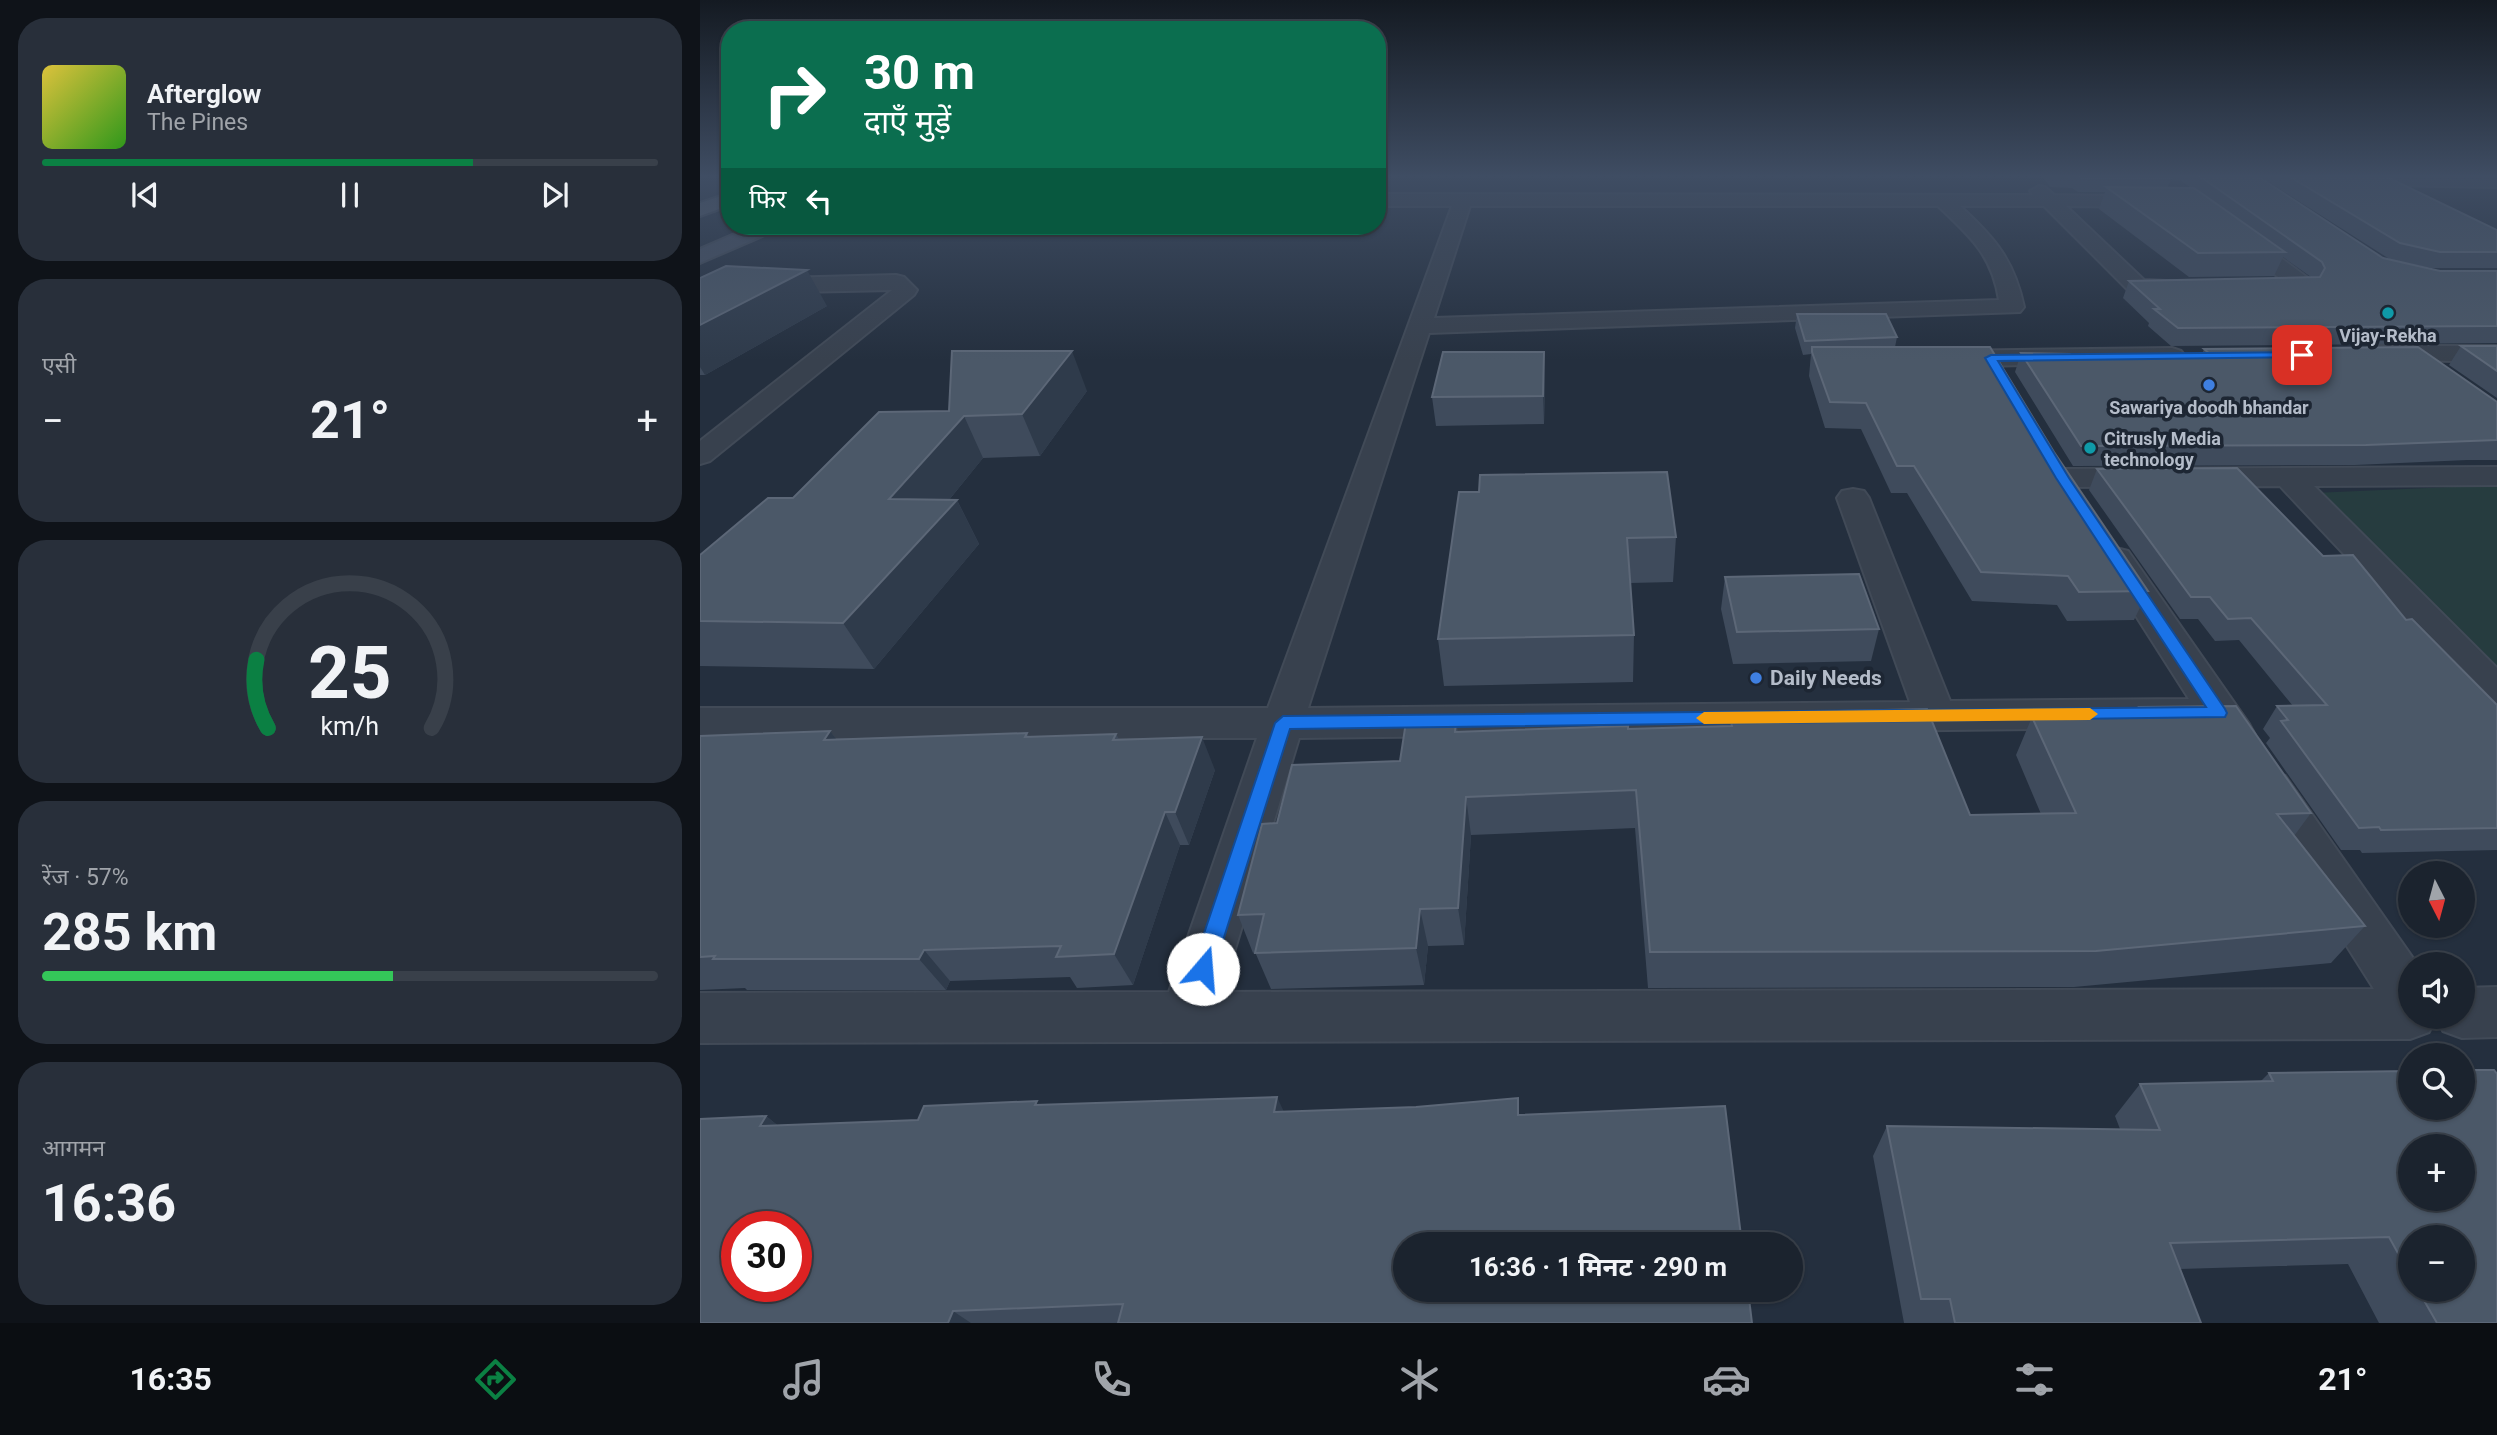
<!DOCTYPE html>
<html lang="hi">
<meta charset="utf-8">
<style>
:root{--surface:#1b232e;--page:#282f3a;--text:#f1f3f6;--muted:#a0a4aa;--line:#39404a;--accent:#0b8043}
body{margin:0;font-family:Roboto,"Noto Sans Devanagari",sans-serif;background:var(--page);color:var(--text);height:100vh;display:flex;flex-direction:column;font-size:26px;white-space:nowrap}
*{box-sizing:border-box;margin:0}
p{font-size:23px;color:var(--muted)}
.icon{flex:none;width:38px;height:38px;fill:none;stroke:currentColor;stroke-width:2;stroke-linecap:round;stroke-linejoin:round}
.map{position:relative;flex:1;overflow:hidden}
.drawer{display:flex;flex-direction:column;gap:18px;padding:18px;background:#0f1319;width:700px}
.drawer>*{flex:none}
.guide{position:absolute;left:21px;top:21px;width:665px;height:214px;border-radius:28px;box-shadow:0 2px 5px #0004,0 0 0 2px var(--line);background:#0b6e4f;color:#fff;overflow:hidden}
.needle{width:46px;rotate:174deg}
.tools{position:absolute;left:1698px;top:861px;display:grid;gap:14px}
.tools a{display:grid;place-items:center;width:77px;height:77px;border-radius:50%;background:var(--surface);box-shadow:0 2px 5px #0004,0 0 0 2px var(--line);font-size:35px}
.speed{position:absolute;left:21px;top:1211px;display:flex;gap:14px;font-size:35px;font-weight:700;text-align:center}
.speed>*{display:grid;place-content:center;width:91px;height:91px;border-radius:50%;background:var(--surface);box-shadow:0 2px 5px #0004,0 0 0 2px var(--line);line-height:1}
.speed .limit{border:10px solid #d22;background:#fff;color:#111}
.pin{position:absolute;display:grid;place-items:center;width:60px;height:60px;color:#fff;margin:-30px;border-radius:14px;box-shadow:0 4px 10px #0006}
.me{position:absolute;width:77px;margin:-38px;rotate:18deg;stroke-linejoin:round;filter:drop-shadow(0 0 5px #0008)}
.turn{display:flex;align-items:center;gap:24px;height:147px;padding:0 28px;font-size:32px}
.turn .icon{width:91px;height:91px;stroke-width:2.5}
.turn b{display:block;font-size:49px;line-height:60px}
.then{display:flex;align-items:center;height:66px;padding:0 28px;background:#0003;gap:14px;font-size:26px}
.big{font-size:52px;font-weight:700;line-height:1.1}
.drawer .card{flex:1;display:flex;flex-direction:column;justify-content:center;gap:10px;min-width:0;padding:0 24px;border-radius:28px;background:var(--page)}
.drawer .dial{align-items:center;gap:0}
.dial svg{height:182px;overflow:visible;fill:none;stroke:var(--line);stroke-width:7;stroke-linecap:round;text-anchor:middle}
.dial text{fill:var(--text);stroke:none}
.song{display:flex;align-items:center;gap:21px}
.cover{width:84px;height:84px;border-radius:10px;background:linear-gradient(135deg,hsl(50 70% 55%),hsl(110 70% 35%))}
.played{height:7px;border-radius:4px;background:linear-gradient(90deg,var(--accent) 70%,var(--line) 70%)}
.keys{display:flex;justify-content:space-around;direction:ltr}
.heat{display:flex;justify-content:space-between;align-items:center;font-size:38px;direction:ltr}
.charge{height:10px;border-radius:5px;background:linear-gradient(90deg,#34c759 57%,var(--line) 0)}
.trip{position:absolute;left:693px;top:1232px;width:410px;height:70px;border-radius:35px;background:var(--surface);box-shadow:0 2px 5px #0004,0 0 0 2px var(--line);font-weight:700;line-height:70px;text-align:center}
.menu{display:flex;height:112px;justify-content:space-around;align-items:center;background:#0b0e12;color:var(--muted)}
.menu .icon{width:49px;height:49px}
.menu .active{color:var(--accent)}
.menu b{font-size:32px;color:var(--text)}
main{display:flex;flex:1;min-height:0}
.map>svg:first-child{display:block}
.green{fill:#263c3f}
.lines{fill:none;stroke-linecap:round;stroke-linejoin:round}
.street-casing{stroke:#414a57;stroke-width:4}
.secondary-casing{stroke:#414a57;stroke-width:4}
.primary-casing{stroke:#414a57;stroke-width:4}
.street{fill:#38414e;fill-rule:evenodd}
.secondary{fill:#465061;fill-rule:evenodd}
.primary{fill:#56606e;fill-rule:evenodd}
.wall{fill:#3f4b5c;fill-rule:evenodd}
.shaded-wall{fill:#2f3b4b}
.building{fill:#4b5868;stroke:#5c6777;stroke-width:2;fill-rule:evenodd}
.route{fill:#1a73e8;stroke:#114b97;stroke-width:2}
.slow{fill:#f59e0b}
.culture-dot{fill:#0f9aa8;stroke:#1d2633;stroke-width:2.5}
.shop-dot{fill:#3f7fe0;stroke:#1d2633;stroke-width:2.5}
.labels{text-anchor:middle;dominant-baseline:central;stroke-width:7;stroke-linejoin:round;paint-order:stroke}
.far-poi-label{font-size:18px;font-weight:bold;fill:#b4bcc9;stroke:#1d2633}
.poi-label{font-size:21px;font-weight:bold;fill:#b4bcc9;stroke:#1d2633;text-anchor:start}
</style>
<main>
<section class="drawer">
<div class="card">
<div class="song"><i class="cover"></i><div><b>Afterglow</b><p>The Pines</p></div></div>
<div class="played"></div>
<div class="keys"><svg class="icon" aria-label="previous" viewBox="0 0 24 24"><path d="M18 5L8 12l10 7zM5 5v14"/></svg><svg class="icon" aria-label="pause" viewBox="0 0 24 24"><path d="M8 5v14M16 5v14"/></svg><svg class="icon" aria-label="next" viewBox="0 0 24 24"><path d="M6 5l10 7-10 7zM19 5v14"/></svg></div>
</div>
<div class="card"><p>एसी</p>
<div class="heat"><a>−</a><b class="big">21°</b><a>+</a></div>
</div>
<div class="card dial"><svg viewBox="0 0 100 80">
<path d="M14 69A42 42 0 1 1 86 69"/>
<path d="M14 69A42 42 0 0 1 9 39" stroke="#0b8043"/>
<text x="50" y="56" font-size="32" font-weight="700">25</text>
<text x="50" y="72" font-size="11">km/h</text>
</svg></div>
<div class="card"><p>रेंज · 57%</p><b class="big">285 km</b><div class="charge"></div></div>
<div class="card"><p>आगमन</p><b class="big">16:36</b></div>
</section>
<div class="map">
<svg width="1797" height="1323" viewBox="0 0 1797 1323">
<rect width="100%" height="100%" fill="#242f3e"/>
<path class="green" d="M1797 485V696L1590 494Z"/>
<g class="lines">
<defs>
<path id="street" d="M1694 176 1797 177V187L1688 185 1685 181Z
M1339 186 1345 187 1354 195 1462 197 1464 201 1455 207 1366 206 1444 280 1489 282 1492 287 1489 292 1481 294 1430 292 1344 206H1260C1295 238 1314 260 1324 307L1320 312 729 333 608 708 1210 702 1137 498 1142 491 1153 489 1164 491 1169 498 1250 701 1489 699 1399 558 1404 551 1416 548 1428 551 1549 724 1555 735 1549 746 1534 750 1519 746 1504 722 1489 727 599 738 522 992 1674 989 1547 788 1553 776 1569 771 1585 776 1717 964H1710V1017H1736L1729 1032 1710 1039 0 1043V993L469 992 557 738H0V708H568L752 206H677V194L1333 195 1330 191ZM770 206H1238C1270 236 1292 255 1299 300L734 318Z
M1536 228 1543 230 1612 281 1615 286 1612 291H1596L1529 238 1526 234 1529 230Z
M196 275 204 277 217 290 214 295 10 461 0 464V441L192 290 0 294V280Z
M1675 346H1797V362L1666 359 1662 354 1666 349Z
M1472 348 1481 351 1485 356 1481 361 1245 367 1236 364 1232 359 1236 354 1245 351Z
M1797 467V485L1614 486 1797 668V706L1783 702 1580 486 1362 487 1351 484 1347 478 1351 472 1362 469Z
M1797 987V1037L1762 1038 1743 1031 1737 1017H1762V988Z"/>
<path id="secondary" d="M53 226H79L76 230 0 263V249Z"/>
<path id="primary" d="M30 193V205L0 216V203Z"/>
</defs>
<use href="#street" class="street-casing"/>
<use href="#secondary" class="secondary-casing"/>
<use href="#primary" class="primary-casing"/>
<use href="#street" class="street"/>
<use href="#secondary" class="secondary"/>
<use href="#primary" class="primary"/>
</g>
<path class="wall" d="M1342 175H1556L1683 258 1740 271H1797V343L1471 346 1448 326 1449 323 1423 298 1429 281 1611 277 1583 257 1574 276 1489 277 1399 209 1405 192H1378L1372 188 1350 187ZM1471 179 1480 180 1490 187H1468Z
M1558 175H1683L1797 230V268H1731L1691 260Z
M0 278 127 306 5 375H0Z
M1097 314 1197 337 1195 347 1354 452 1448 591 1434 620 1367 621 1357 605 1272 601 1207 493H1191L1161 429 1125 428 1109 376 1111 354 1103 355 1095 328Z
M1761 346H1797V398L1749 365Z
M1504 349 1797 402V460H1767L1655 465 1373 466 1315 372 1321 353 1374 358 1502 354Z
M845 380 844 424 736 426 732 397Z
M387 391 340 456 283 458 249 500H257L279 544 174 669 0 666V555L93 498 249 411Z
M1397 469 1623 556 1706 620 1797 705V850L1662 853 1660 850H1641L1566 743 1570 738 1563 729 1577 706H1593L1539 640 1515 641 1498 619H1480L1389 490Z
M759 492 976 537 973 582 930 583 934 635 933 682 744 686 738 639Z
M1025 577 1179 629 1171 661 1033 664 1021 609Z
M1439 707 1611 813 1594 836 1665 926 1631 963 1374 987 948 988 935 828 771 835 764 945 728 946 724 985 571 989 555 952 553 953 538 915 577 823 700 761 756 720 758 732 928 729 1031 726V722L1137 718 1139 711 1270 815 1341 814 1316 755 1332 717H1434Z
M130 731 136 739 327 733 329 737 416 734 419 739 515 770 489 845H480L433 985 377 988 370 977 250 981 246 990H47L45 988 0 990V736Z
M1569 1073 1797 1323H1679L1648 1264 1480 1269 1501 1323H1204L1173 1156 1187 1126 1420 1129 1415 1116 1440 1084 1561 1081ZM1710 1237 1762 1290H1710Z
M340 1105 584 1112 820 1114 1052 1323H0L66 1116 77 1125 218 1120Z"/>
<path class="shaded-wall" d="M107 270 127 306 5 375 0 367V325Z
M372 351 387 391 340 456 322 414Z
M844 352 845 380 844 424 843 396Z
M264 416 283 458 214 543 189 499Z
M257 500 279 544 174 669 143 623Z
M130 731 155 764 124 740Z
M502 737 515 770 489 845 475 812Z
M766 797 771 835 764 945 758 908Z
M465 812 480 845 433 985 414 954Z
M720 909 728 946 724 985 716 948Z
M224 950 250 981 246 990 219 959Z
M577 1097 593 1131 574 1112Z
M66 1116 109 1150 60 1126Z
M253 1311 271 1323H248Z"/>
<path class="building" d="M1378 175H1468L1471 178H1382Z
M1498 175H1556L1683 258 1740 271H1797V326L1478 328 1454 309H1460L1429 281 1620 277 1625 268 1622 262Z
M1587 175H1683L1797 230V252H1740L1700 243Z
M1406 187 1494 188 1585 252 1498 253Z
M26 266 107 270 0 325V278Z
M1097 314H1186L1197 337 1105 341Z
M1761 346H1797V371Z
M1112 347H1290L1354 452 1448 591 1379 592 1368 576 1281 572 1214 466H1197L1166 403 1130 402 1112 352Z
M1718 347 1797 402V440L1666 445 1381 446 1321 353 1370 354 1374 358 1510 354 1504 349Z
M252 351H372L322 414 264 416 189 499 257 500 143 623 0 621V555L68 498H93L179 412 249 411Z
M743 352H844L843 396 732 397Z
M1537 468 1623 556 1653 555 1706 620 1712 619 1797 705V828L1681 830 1679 827 1659 828 1581 721 1588 720 1577 706 1627 705 1551 618 1528 619 1510 597H1491L1397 469Z
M967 472 976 537 927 538 934 635 738 639 759 492H779L780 475Z
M1159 574 1179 629 1037 632 1025 577Z
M1536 706 1611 813 1577 814 1665 926 1396 951 950 952 936 790 766 797 758 908 720 909 716 948 555 953 564 914 538 915 562 824 577 823 592 765 700 761 706 722 756 720 755 732 928 726V729L1032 726 1031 722 1139 718V711L1227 709 1270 815 1376 813 1332 717H1445L1439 707Z
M130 731 124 740 327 733 325 737 416 734 413 740 502 737 475 812H465L414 954 356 957 361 946 224 950 219 959H13L15 956 0 957V736Z
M1762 1070H1794L1797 1074V1323H1737L1718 1290H1762V1237H1710V1275L1689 1237 1470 1243 1501 1323H1255L1250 1299H1221L1187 1126 1460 1130 1440 1084 1573 1081 1569 1073 1710 1071V1108H1762ZM1710 1146H1762V1199H1710Z
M577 1097 574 1112 716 1107 818 1098V1115L1025 1106 1042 1244H705V1290H1048L1052 1323H418L423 1304 253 1311 248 1323H0V1119L66 1116 60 1126 218 1120 224 1106 337 1101 335 1105ZM37 1227H96V1286H37Z"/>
<linearGradient id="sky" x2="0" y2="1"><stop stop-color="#141a22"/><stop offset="0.49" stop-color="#3f4d63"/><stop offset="1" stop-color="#3f4d63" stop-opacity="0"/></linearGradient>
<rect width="1797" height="360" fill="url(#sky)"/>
<path class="route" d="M1602 352 1605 353V357L1298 361 1369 478 1525 709 1527 713 1525 717 590 729 514 969 511 975 503 978 495 975 492 969 575 723 583 716 1506 707 1356 478 1285 358 1291 355Z"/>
<path class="slow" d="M1390 708 1398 714 1390 720 1004 724 996 718 1004 712Z"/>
<g class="culture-dot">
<circle cx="1688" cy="313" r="7"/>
<circle cx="1390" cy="448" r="7"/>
</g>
<g class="shop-dot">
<circle cx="1509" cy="385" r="7"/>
<circle cx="1056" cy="678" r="7"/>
</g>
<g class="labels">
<g class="far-poi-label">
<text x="1688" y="335">Vijay-Rekha</text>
<text x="1509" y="407">Sawariya doodh bhandar</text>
<text x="1404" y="438" text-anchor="start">Citrusly Media<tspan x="1404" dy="21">technology</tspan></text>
</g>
<g class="poi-label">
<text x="1070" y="678">Daily Needs</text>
</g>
</g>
</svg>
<div class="tools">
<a><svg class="needle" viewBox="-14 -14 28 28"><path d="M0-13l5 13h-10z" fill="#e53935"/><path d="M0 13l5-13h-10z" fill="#a0a4aa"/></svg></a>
<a><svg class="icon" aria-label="sound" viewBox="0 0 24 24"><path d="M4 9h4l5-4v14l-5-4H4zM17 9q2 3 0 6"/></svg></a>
<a><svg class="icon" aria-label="search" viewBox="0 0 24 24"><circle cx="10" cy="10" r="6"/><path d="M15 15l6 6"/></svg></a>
<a>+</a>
<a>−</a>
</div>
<div class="speed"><div class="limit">30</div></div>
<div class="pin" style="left:1602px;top:355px;background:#d93025"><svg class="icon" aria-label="arrive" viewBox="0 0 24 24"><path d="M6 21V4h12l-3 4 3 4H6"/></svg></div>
<svg class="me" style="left:503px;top:969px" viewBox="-20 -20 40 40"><circle r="19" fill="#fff"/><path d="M0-13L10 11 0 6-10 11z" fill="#1a73e8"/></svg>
<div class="trip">16:36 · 1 मिनट · 290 m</div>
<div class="guide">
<div class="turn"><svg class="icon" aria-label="right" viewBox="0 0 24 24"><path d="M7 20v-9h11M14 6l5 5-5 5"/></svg><div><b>30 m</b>दाएँ मुड़ें</div></div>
<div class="then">फिर<svg class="icon" aria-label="left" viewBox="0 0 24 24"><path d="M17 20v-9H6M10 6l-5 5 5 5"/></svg></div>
</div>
</div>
</main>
<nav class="menu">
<b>16:35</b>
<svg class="icon active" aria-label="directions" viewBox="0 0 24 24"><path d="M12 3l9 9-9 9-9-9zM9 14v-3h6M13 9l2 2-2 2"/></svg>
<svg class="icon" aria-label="music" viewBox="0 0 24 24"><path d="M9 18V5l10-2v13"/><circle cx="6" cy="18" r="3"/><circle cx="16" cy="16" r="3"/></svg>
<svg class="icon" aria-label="phone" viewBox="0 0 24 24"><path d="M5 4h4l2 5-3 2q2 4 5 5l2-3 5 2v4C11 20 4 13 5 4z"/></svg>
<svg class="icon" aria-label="climate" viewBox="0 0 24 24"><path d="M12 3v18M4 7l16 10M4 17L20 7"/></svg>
<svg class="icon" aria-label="car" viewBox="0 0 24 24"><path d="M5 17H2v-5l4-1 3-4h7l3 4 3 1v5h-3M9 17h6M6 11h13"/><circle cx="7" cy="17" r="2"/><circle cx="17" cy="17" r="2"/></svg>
<svg class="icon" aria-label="filters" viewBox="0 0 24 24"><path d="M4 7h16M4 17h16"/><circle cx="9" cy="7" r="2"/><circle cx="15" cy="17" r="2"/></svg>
<b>21°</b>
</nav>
